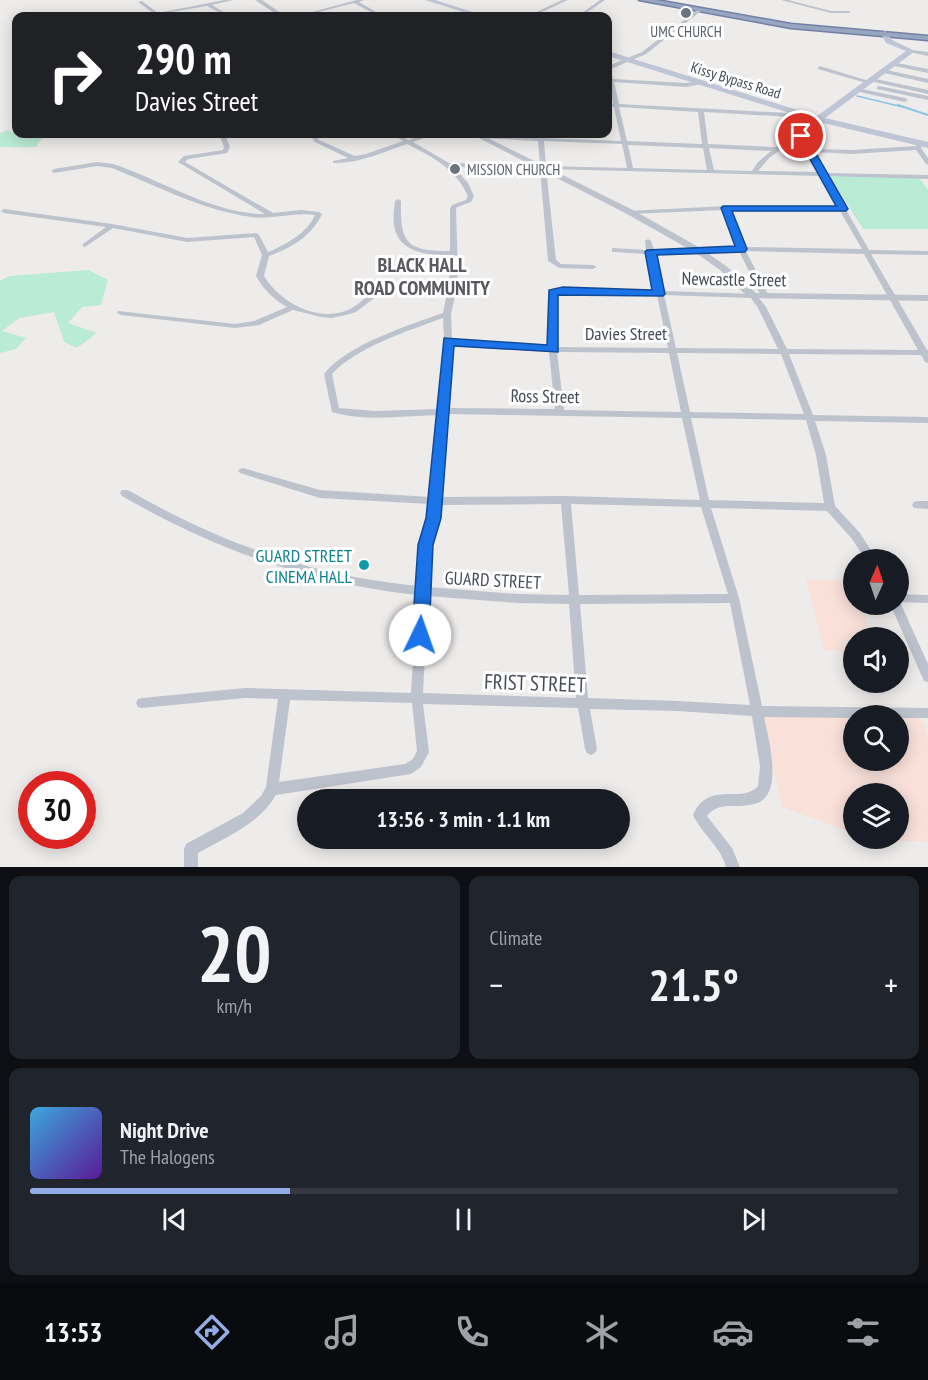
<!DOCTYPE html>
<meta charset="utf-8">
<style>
:root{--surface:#171b24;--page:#20242c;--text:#f1f3f6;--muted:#9ea1a6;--line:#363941;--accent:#93ace6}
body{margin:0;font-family:"PT Sans Narrow",sans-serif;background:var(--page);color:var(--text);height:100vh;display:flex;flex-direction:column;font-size:22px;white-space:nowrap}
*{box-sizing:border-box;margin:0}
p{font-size:20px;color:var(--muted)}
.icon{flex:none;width:33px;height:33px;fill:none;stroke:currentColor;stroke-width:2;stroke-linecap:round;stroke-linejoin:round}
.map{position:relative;height:867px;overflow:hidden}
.details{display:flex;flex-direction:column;gap:9px;padding:9px;background:#0d0f14;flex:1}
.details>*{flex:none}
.guide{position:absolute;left:12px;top:12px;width:600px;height:126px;border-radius:12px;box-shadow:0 3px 15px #0003;background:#202124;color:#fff;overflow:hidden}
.needle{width:39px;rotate:3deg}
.fabs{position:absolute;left:843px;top:549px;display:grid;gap:12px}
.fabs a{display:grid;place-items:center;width:66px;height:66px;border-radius:50%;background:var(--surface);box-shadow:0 3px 15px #0003;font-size:30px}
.speed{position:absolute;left:18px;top:771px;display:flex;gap:12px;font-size:30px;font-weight:700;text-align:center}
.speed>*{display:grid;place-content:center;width:78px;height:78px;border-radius:50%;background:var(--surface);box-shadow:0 3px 15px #0003;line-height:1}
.speed .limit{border:9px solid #d22;background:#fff;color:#111}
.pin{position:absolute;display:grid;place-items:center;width:51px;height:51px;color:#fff;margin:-26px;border:3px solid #fff;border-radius:50%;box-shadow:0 2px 6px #0007}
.me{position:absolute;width:66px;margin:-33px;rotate:3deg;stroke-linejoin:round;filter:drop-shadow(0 0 4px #0008)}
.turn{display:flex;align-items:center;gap:21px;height:126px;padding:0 24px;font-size:27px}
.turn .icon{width:78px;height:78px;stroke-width:2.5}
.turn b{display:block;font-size:42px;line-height:51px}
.big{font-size:45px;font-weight:800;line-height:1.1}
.details .tile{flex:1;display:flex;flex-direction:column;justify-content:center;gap:9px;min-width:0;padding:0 21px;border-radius:12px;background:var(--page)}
.details .dial{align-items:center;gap:0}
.dial b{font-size:78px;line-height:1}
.song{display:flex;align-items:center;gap:18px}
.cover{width:72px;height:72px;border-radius:9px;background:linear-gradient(135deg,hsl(200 70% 55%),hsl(270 70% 35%))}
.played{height:6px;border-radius:3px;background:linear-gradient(90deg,var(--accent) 30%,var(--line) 30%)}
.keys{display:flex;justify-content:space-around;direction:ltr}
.heat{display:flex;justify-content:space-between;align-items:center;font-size:33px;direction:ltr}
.details .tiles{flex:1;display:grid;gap:9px;grid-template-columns:1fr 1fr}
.tile:last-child{grid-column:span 2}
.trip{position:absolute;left:297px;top:789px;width:333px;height:60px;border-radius:30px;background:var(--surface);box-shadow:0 3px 15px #0003;font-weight:800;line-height:60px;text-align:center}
.tabs{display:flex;height:96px;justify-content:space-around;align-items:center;background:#090b0e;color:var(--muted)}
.tabs .icon{width:42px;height:42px}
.tabs .on{color:var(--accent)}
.tabs b{font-size:27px;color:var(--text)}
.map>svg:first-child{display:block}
.medical{fill:#f9e1da}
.green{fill:#baebd4}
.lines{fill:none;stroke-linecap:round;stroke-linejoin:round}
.stream-far1{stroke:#88c5e6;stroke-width:1.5}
.stream{stroke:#88c5e6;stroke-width:2}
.trunk-casing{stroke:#7081a4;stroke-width:3}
.minor{fill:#bdc3cd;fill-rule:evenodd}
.tertiary{fill:#bdc3cd;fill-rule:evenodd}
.secondary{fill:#bec5d4;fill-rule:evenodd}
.trunk{fill:#98a6c1;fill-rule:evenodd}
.route{fill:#1a73e8;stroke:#114b97;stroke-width:1.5}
.worship-dot{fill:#6b7280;stroke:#fff;stroke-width:2}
.culture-dot{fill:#0f9aa8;stroke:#fff;stroke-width:2}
.labels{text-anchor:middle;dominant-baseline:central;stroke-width:6;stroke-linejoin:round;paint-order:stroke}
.far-worship-label{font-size:15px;fill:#5b616d;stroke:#fff}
.far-street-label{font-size:15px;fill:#454c57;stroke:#fff}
.street-label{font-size:18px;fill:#454c57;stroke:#fff}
.culture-label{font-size:18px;fill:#0d838f;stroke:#fff;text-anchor:end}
.neighbourhood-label{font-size:20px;font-weight:bold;fill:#585a60;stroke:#fff}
.near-street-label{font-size:21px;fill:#454c57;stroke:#fff}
</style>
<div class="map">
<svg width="928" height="867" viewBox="0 0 928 867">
<rect width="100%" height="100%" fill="#eeebeb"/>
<path class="medical" d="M806 579 842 581 852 604 862 605 871 637 854 638 853 652 824 650Z
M762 714 853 716 854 760H898L899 718H921L928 736V842L868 839 898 838V794H854L853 833 782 807Z"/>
<path class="green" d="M7 130 16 134H45L36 147H0V133Z
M828 173 918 176 928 190V229H863Z
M88 270 108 280 101 305 82 307 68 323 97 333 77 348 64 342 54 312 19 318 2 331 26 338 16 349 0 353V281L9 276Z"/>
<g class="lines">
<path class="stream-far1" d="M857 96 903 107"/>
<path class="stream" d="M898 105 928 115"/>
<defs>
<path id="trunk" d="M639 0H656L791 24 928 36V40L791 28Z"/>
</defs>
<use href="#trunk" class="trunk-casing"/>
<path class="minor" d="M224 0H233L212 5 230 16H226L207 6 147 16V15L154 14 138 2 142 1 158 13Z
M357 0H364L359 2 383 16H378L354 3 303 16H297Z
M562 0H568L533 16H528Z
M600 0H605L582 16H578Z
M781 0H788L831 11H849L851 12 849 13H831Z
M697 10 701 11 646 54 611 69 613 79 686 83 700 81 703 83 702 84 686 87 614 82 619 104 808 114 811 116 808 118 704 112 708 144 776 147 818 117 820 118V120L803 135 811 149 852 150 916 146 920 142 923 144 921 148 928 158V165L926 164 916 150 852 154 813 152 825 173 928 175V179L827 176 869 250 928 251V255L871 254 927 350H928V363L925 362 921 355 789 354 813 415 928 417V423L815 421 826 455 835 506 860 533 877 560H866L852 539 827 511 711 508 739 598 762 706 928 708V718H898V716H854V718L764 717C768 737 783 789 760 802 751 806 742 806 732 806 722 806 714 807 707 816L732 848 740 867H726C721 847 702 834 693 815 709 779 741 805 758 786L760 766 752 716 677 711 590 709 597 749 595 753 591 755 587 753 585 749 578 708 423 704 429 752 421 767 411 774 276 795C258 825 227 836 198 853V867H184V849L186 844 243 813 261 796 266 787 278 699 245 698 142 708 138 707 136 703 138 699 142 698 245 688 411 693 417 595C311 584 213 549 122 496L120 493 122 490H128C220 543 312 576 418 586L420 545 428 518 429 504 320 498 240 473 238 471 240 469 243 468 320 490 430 497 437 415C403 416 365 422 332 412L324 374C346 345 409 325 443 313L447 293 388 290 377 296 356 312 346 315 332 318 321 317 293 310 259 325 235 328 121 315 117 313 118 311 235 324 254 321 287 307C273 299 264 290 256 276L262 255 254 237 187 242 113 228 85 247 83 246V244L106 227 4 213 1 211 4 209 112 224 187 238 256 233 259 235 268 252 271 251C288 243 307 233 315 215 293 212 272 220 251 217 202 210 157 186 112 168L97 166 54 173 51 171 54 169 97 162 113 164C159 179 216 215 265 214L178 162 184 156 223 150 224 147 219 134H225L230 147 227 153 188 159 185 162 273 213 301 210 319 212 322 214C312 236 291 248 269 256L264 276C280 303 321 325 352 308 364 301 372 288 387 286 403 284 430 288 448 289L450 272V255C427 255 398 253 394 225 393 217 394 209 395 201L398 199 401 201C400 244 407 251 450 251V209L452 205 466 200 468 196C455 168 434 158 407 144 383 152 358 164 333 163V161L348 158 315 142 309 134H315L319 140 355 156 366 154 403 141 392 134H398L408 140 426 134H433L432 135 413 142 449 163 540 165 538 141 479 138V136L481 135 537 138V134H543V138L621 141 614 107H608V103L613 104 608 81V66L642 52ZM619 107 698 112 702 144 627 141ZM799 138 805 148 784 147ZM544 141 622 144 627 168 546 166ZM628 145 703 148 707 170 633 168ZM709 148 771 151 758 162 752 171 714 170ZM779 151 807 152 818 172 758 171 770 157ZM454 167 540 169 548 261 559 268 593 269 597 267 593 265 561 264 556 260 546 169 821 176 838 207 726 206 628 211 627 212 630 214 723 210 737 247 654 250 651 241 648 239 645 241 646 250 612 248V252H615L647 254 656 291 563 288 550 290 549 347 464 341 452 338 451 314 456 291 458 272 456 209 457 207 471 202 474 196 468 183ZM730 210 840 211 862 249 744 247ZM739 251 761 296 765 298 769 296 746 251 864 254 918 350 787 349 766 307 756 294 663 291 655 254ZM563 292 657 295 668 348 557 347V293ZM664 295 751 298 758 308 778 349 676 348ZM443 318 444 340 438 409 375 411 339 408 332 374C355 348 410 330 443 318ZM452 343 464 347 549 352 555 409 447 408ZM557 352 669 353 681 412 564 410ZM677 353 781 354 804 414 690 412ZM446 414 682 418 700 500 566 496 440 497ZM691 418 806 420 816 455 824 503 709 500ZM561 504 569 595 518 594 428 587 430 545 438 518 439 505ZM571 504 701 507 728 594 579 595ZM428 596 518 603 569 604 576 698 423 693ZM730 603 750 705 677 701 588 698 580 604ZM290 700 412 703 417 751 413 759 405 764 279 782Z
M911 50 928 52V56L909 52V51Z
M892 62 928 69V73L890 65V63Z
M820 66 869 81 871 78 928 90V94L870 81V83H866L818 69 817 68Z
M882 69 928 79V83L880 72V70Z
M879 86 928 96V100L877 89V87Z
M857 88 905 98 908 100 905 102 855 91V89Z
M917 501H928V509L914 508 912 505 914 502Z
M898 594 928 595V603L900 602 928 664V682L924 681 890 604H898Z"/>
<path class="tertiary" d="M255 0H262L285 16H279Z
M471 134H480L633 210 702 249 726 266 756 293 928 295V301L749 298 720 270 696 253 627 214Z"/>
<path class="secondary" d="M425 0H435L485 16H476Z
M885 31 892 40 915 51 825 118 928 142V148L815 121 608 56V52H611L817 116 906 51 886 43 881 33Z"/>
<use href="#trunk" class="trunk"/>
</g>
<path class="route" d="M801 133 806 136 848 209 846 211H732L747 249 745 252 657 255 665 294 663 296 558 295V352L454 346 441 518 433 545 429 635 426 640 420 642 414 640 412 635 418 545 426 518 444 338 547 345 549 290 563 287 652 290 645 252 647 250 735 246 721 208 723 206H836L797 136Z"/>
<g class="worship-dot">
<circle cx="686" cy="13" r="6"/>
<circle cx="455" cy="169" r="6"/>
</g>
<circle class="culture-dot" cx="364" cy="565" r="6"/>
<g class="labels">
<g class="far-worship-label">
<text x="686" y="31">UMC CHURCH</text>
<text x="467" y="169" text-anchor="start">MISSION CHURCH</text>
</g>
<g class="far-street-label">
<text transform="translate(736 80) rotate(17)">Kissy Bypass Road</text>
</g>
<g class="street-label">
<text transform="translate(734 279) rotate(1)">Newcastle Street</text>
<text x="626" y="333">Davies Street</text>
<text transform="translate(545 396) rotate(1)">Ross Street</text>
<text transform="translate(493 580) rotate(3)">GUARD STREET</text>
</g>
<g class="culture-label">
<text x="352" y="555">GUARD STREET<tspan x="352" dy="21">CINEMA HALL</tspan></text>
</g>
<g class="neighbourhood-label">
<text x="422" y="265">BLACK HALL<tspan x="422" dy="23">ROAD COMMUNITY</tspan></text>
</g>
<g class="near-street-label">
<text transform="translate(535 683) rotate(2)">FRIST STREET</text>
</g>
</g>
</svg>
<div class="fabs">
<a><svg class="needle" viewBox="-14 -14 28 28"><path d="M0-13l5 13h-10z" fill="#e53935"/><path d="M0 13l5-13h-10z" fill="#9ea1a6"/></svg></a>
<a><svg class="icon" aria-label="sound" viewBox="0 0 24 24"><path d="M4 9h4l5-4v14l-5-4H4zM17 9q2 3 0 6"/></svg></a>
<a><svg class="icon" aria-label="search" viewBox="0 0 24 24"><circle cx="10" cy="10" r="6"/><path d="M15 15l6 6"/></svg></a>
<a><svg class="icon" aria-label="layers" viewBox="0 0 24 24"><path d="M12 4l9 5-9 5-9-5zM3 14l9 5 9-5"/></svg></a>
</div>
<div class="speed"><div class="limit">30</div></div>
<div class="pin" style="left:801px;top:136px;background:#d93025"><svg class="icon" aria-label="arrive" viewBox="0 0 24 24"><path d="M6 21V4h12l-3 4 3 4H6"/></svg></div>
<svg class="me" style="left:420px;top:635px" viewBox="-20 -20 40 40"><circle r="19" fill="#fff"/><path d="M0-13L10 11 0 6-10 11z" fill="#1a73e8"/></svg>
<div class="trip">13:56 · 3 min · 1.1 km</div>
<div class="guide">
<div class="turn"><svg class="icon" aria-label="right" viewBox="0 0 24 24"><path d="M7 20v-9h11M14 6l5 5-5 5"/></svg><div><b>290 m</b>Davies Street</div></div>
</div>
</div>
<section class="details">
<div class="tiles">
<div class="tile dial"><b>20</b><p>km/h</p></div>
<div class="tile"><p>Climate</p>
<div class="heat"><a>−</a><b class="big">21.5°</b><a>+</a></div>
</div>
<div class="tile">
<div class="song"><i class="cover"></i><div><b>Night Drive</b><p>The Halogens</p></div></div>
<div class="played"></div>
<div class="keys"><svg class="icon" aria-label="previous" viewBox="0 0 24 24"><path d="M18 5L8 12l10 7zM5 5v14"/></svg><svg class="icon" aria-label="pause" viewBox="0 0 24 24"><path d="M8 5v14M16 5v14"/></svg><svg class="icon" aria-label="next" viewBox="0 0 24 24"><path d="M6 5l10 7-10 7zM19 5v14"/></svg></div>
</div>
</div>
</section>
<nav class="tabs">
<b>13:53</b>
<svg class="icon on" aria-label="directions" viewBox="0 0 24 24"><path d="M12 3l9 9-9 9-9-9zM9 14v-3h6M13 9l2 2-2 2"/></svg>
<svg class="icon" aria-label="music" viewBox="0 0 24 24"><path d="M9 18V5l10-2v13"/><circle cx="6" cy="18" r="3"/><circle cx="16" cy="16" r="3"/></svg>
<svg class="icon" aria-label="phone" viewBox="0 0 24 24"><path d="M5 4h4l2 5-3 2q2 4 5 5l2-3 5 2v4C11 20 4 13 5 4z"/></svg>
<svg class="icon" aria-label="climate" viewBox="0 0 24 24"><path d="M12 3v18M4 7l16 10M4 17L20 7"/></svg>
<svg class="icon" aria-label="car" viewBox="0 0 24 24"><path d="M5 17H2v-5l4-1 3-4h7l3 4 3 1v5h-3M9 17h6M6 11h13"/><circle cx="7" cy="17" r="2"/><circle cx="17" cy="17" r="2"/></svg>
<svg class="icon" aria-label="filters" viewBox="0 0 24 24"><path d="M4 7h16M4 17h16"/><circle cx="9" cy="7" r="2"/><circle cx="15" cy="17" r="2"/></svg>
</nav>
